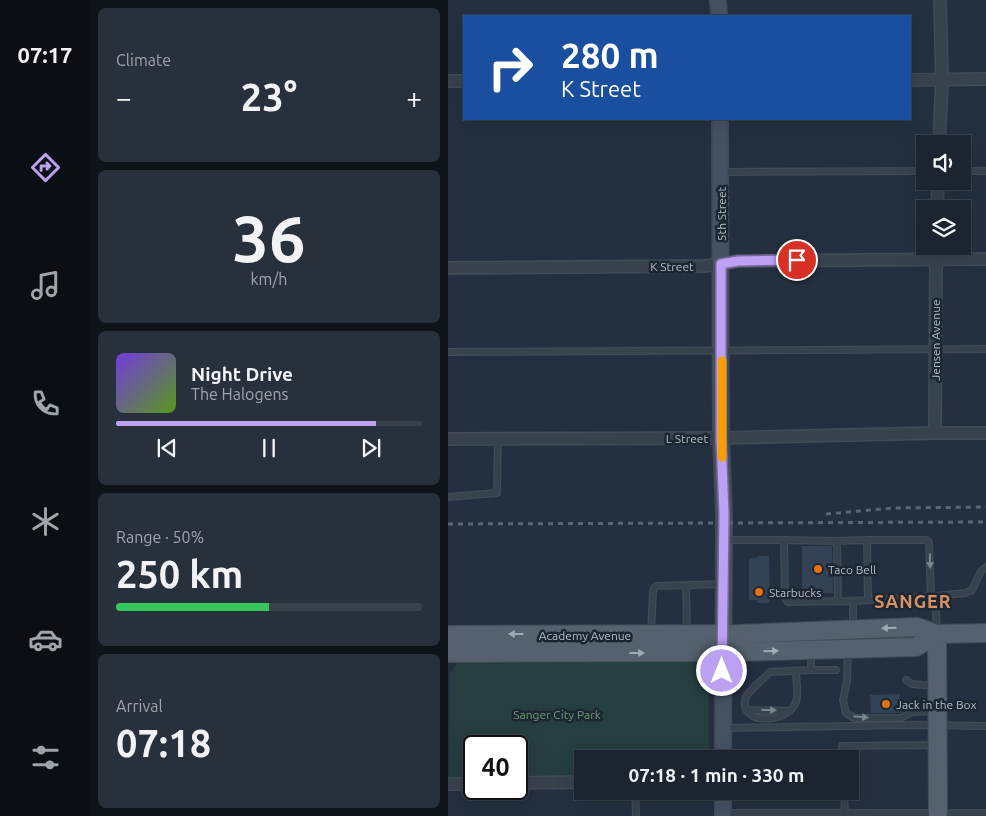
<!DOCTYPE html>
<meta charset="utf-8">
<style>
:root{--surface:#1b2430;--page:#28303c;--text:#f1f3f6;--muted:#a0a4ab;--line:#39414c;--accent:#bca0f2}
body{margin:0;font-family:Ubuntu,sans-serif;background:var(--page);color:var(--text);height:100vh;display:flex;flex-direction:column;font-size:19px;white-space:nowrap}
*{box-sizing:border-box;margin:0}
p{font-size:16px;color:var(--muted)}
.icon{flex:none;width:28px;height:28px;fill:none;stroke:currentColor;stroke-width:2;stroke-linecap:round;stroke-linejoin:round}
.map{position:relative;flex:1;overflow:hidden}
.panel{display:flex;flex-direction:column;gap:8px;padding:8px;background:#0f141a;width:358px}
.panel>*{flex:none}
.guide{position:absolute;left:15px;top:15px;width:448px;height:105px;border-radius:0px;box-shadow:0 5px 20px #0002,0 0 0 1px var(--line);background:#1a4fa0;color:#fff;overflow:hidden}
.controls{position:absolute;left:468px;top:135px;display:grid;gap:10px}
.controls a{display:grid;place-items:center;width:55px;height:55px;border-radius:0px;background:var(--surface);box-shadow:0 5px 20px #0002,0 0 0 1px var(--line);font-size:25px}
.speed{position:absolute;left:15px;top:735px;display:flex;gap:10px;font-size:25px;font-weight:700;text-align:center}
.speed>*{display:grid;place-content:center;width:65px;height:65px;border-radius:50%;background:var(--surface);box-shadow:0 5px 20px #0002,0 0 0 1px var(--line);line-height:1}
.speed .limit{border:2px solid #111;border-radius:8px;background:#fff;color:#111}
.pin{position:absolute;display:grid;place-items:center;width:42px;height:42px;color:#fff;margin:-21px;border:2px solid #fff;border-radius:50%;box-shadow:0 1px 5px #0007}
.me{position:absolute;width:55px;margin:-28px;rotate:0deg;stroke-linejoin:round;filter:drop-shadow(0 0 4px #0008)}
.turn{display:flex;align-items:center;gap:18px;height:105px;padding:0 15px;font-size:22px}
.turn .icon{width:65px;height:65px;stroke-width:2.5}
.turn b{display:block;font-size:35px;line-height:42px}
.big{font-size:38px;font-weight:700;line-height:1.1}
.panel .card{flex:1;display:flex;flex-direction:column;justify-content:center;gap:8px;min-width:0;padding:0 18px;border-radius:8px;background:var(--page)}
.panel .dial{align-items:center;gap:0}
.dial b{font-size:65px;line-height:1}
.song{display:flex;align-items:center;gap:15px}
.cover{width:60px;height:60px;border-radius:8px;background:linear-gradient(135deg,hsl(260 70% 55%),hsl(90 70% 35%))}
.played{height:5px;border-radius:2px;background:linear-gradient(90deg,var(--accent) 85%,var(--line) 85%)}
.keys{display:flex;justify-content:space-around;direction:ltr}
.heat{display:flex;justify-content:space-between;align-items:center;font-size:28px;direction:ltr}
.charge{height:8px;border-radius:4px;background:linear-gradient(90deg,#34c759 50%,var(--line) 0)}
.trip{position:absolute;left:126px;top:750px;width:285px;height:50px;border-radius:0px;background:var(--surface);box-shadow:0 5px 20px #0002,0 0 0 1px var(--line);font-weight:700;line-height:50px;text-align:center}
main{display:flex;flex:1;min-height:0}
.menu{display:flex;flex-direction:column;width:90px;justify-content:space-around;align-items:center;background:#0b0e13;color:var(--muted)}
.menu .icon{width:35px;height:35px}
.menu .on{color:var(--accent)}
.menu b{font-size:22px;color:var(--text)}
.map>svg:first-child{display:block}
.green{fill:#263e40}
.building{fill:#334254}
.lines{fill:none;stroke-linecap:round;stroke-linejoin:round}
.lane-casing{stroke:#414b58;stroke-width:8}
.street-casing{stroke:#414b58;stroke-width:14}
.secondary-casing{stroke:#414b58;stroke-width:18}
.primary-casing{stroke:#414b58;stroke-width:20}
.lane{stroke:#38424f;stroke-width:5.5}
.street{stroke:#38424f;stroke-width:11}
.secondary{stroke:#465162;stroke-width:15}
.primary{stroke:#56616f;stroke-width:18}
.rail{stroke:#5a6676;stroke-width:3;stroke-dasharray:5 5;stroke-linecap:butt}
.oneway{fill:#7c8693}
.oneway2{fill:#a1abb8}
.route-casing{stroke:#7a689d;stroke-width:12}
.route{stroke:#bca0f2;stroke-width:9}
.slow{stroke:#f59e0b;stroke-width:9}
.food-dot{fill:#e8710a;stroke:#1d2734;stroke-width:2}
.labels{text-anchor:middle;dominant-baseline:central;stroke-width:5;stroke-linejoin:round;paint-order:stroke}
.street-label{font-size:12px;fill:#b4bdca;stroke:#1d2734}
.poi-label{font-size:12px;fill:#b4bdca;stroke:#1d2734;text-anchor:start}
.park-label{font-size:12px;fill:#6b9c75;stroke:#1d2734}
.district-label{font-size:18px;font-weight:bold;letter-spacing:1px;fill:#d89262;stroke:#1d2734}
</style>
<main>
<nav class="menu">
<b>07:17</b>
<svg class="icon on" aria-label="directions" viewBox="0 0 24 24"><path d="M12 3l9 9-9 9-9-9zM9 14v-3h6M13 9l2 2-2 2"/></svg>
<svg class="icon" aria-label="music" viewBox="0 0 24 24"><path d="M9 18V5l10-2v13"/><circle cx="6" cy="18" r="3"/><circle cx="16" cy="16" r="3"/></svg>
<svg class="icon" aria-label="phone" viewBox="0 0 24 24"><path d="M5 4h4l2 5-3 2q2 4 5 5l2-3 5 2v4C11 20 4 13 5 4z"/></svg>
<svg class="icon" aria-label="climate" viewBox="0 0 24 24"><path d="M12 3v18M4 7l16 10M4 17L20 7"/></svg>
<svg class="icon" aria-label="car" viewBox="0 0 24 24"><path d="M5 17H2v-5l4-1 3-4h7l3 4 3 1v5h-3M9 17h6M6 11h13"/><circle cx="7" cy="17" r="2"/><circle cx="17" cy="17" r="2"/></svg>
<svg class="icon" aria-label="filters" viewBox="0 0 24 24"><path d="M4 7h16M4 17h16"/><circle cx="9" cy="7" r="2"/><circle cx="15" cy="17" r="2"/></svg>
</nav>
<section class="panel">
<div class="card"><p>Climate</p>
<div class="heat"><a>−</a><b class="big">23°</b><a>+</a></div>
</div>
<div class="card dial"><b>36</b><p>km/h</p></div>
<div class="card">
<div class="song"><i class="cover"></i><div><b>Night Drive</b><p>The Halogens</p></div></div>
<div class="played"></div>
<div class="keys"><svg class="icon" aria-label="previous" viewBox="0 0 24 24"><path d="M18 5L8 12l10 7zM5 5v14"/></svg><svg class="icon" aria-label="pause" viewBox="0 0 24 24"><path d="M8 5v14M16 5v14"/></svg><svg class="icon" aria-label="next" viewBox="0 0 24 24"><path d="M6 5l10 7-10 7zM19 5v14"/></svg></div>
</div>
<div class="card"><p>Range · 50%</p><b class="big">250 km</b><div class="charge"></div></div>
<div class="card"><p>Arrival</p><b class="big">07:18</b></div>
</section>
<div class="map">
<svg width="539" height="816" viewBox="0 0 539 816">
<rect width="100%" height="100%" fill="#243040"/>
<path class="green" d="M251 662 260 671 261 759H135V778H69V746H26V778H1L2 673 9 663Z"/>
<path class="building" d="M354 546H384L385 593H354Z
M309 556H321L322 603H309V600H301V558H309Z
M452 694 453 713H423L422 695Z"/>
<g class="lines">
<defs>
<path id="lane" d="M514 171H539
M273 172 476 171
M0 352 539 349
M0 497 49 493 50 438
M277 540H336L337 598 340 602 405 601V626
M336 540 389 541
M419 540H479L481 543 483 596
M238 585 239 633
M390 601 389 541 419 540 420 600
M405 601 486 596
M489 632 487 596 517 593 524 590 533 571 539 567
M203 633 205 592 206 588 208 586 275 584
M400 650 399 681 395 700 398 713 406 718H453L464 712 487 711
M363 670H388
M348 671C348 680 351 693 348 702 340 725 288 725 298 697 301 690 317 678 322 672L363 670V651
M458 680 464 684 487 686
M299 710 342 711
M277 728 463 725 539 726
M395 759 394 746 488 745
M187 791 188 816
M396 791 397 815"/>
<path id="street" d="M461 80 539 79
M0 81H16
M491 144 494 80 492 0
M489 209 490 181
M0 268 257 266 290 261 539 259
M487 433 488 246
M0 439 273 438 487 433H539
M69 783 135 782
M0 784H26
M275 816H479
M504 816H539"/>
<path id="secondary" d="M270 0 271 16
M272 119 273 438 276 514 275 759
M275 816V791"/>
<path id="primary" d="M489 634 490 816
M0 635 290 634 469 627 489 634 539 633
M0 653 290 652 468 647 489 634"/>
</defs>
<use href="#lane" class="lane-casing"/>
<use href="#street" class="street-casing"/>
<use href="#secondary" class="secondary-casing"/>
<use href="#primary" class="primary-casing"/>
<use href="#lane" class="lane"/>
<use href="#street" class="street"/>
<use href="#secondary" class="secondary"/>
<use href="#primary" class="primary"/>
<path class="rail" d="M378 514 446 508 539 507
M0 524 539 522"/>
</g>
<defs><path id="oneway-solid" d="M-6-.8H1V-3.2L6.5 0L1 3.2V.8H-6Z" transform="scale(1.25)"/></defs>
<g class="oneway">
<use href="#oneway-solid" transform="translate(482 561) rotate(89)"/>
<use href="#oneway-solid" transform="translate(321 710) rotate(1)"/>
<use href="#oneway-solid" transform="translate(413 717) rotate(5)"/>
</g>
<g class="oneway2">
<use href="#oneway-solid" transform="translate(441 628) rotate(179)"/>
<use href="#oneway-solid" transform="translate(68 634) rotate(-180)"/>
<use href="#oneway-solid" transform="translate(323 651) rotate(-2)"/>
<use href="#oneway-solid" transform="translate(189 653)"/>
</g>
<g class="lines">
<defs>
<path id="route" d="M274 671 276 514 273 438V264L290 261 349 260"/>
</defs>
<use href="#route" class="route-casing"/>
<use href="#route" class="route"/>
<path class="slow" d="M274 361V457"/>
</g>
<g class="food-dot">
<circle cx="370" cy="569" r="5"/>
<circle cx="311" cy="592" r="5"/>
<circle cx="438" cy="704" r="5"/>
</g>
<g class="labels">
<g class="street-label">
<text transform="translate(273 214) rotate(-90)">5th Street</text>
<text x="224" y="266">K Street</text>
<text transform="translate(487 340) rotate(-90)">Jensen Avenue</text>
<text x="239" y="438">L Street</text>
<text x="137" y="635">Academy Avenue</text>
</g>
<g class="poi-label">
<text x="380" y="569">Taco Bell</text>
<text x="321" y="592">Starbucks</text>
<text x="448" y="704">Jack in the Box</text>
</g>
<g class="park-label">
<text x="109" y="714">Sanger City Park</text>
</g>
<g class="district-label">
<text x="465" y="601">SANGER</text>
</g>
</g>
</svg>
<div class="controls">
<a><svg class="icon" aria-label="sound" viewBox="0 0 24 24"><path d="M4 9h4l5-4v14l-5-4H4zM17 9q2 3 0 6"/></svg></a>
<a><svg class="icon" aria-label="layers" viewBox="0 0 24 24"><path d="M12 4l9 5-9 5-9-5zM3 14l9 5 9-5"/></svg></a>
</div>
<div class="speed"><div class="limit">40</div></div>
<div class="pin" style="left:349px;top:260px;background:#d93025"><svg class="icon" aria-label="arrive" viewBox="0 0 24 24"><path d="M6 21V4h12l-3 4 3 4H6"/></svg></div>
<svg class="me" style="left:274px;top:671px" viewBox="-20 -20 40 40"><circle r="17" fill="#bca0f2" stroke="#fff" stroke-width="3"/><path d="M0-11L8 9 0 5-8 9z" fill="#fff"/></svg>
<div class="trip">07:18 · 1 min · 330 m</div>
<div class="guide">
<div class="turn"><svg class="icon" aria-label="right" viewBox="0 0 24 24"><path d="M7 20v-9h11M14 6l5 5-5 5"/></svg><div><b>280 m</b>K Street</div></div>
</div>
</div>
</main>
